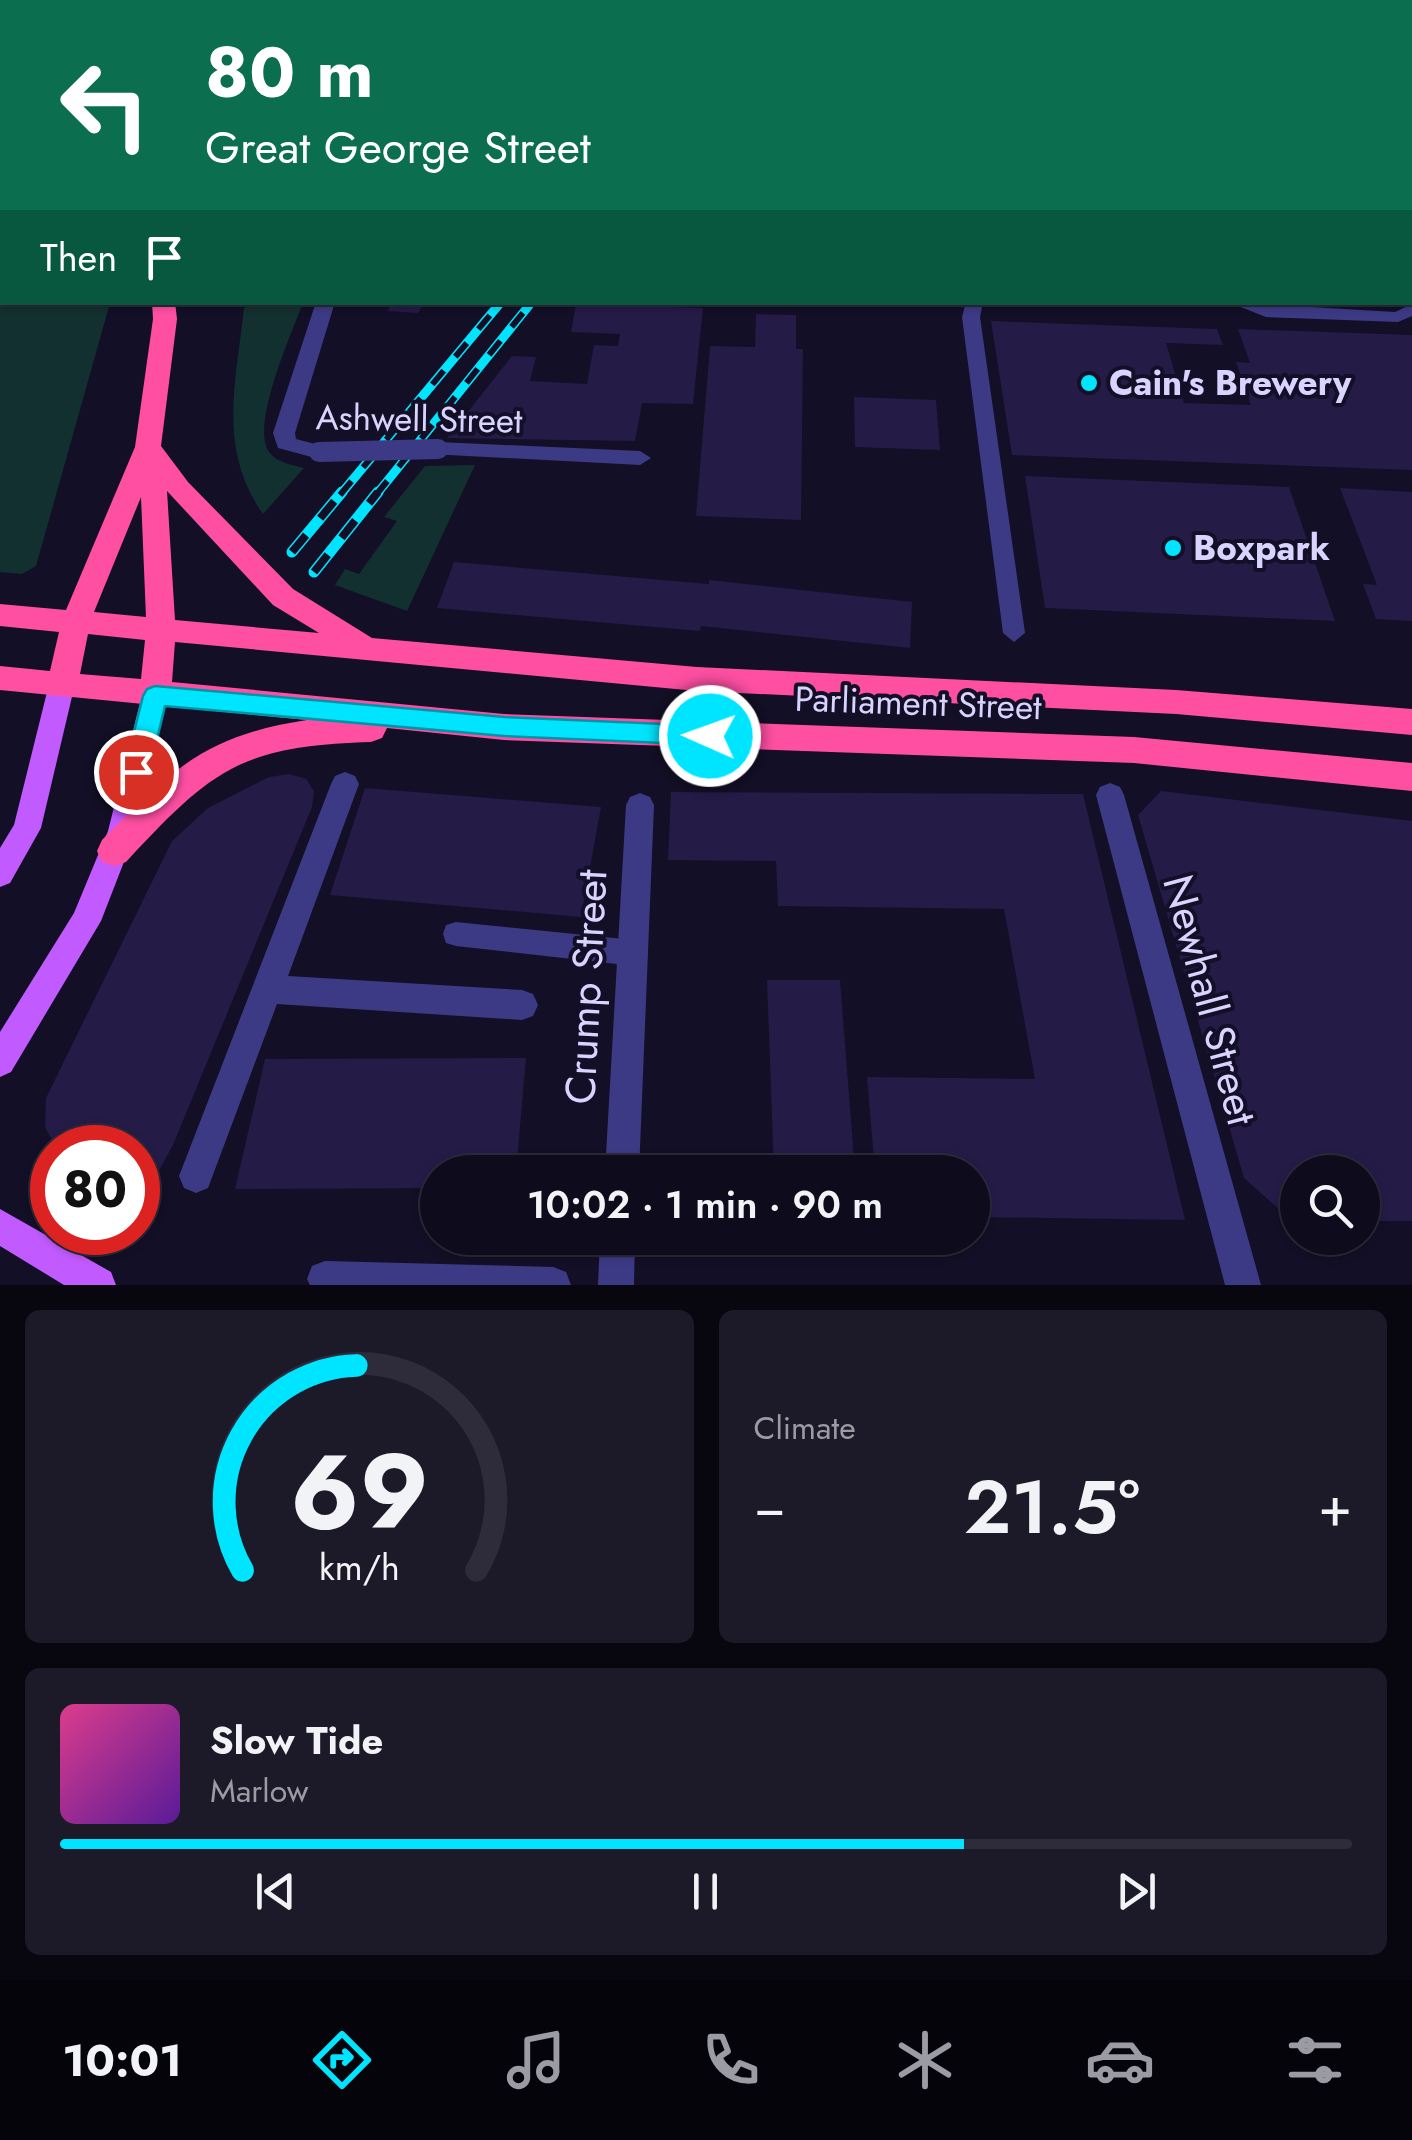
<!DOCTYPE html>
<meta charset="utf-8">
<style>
:root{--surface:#0e0b1c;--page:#1c1929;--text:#f1f3f6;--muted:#9b9ba3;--line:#2e2b3b;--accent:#00e5ff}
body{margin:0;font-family:Jost,sans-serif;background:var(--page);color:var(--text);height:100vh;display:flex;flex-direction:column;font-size:38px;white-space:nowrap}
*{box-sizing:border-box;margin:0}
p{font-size:32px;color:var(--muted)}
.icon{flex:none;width:55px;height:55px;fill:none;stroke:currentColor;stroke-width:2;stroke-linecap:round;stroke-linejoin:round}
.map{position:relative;height:1285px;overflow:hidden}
.side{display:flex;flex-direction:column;gap:25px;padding:25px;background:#08060f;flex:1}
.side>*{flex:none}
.banner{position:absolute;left:0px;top:0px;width:1412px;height:305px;box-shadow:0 2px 8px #0004,0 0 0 2px var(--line);background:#0b6e4f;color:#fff;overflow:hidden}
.tools{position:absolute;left:1280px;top:1155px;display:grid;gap:20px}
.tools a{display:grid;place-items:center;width:100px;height:100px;border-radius:50%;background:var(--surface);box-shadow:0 2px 8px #0004,0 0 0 2px var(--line);font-size:50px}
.speed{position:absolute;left:30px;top:1125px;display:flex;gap:20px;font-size:50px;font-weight:700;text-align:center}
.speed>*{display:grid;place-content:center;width:130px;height:130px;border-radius:50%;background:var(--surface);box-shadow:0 2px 8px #0004,0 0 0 2px var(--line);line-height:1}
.speed .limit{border:15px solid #d22;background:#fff;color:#111}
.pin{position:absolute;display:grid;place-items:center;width:85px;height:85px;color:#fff;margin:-42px;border:5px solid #fff;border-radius:50%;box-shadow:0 2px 10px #0007}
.me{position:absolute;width:110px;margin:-55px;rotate:272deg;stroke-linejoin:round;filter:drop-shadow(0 0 8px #0008)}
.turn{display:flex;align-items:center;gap:35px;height:210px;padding:0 40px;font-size:45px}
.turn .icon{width:130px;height:130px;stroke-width:2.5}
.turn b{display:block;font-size:70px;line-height:85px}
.then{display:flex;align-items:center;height:95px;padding:0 40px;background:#0003;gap:20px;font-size:38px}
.big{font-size:75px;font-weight:600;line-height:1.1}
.side .card{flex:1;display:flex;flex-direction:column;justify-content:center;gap:15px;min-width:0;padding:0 35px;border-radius:15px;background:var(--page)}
.side .dial{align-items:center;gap:0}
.dial svg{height:260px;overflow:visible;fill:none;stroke:var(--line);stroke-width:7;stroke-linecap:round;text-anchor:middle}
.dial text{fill:var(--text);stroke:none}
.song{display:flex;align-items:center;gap:30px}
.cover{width:120px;height:120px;border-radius:15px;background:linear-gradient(135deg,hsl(330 70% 55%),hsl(270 70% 35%))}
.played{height:10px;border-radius:5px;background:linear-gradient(90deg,var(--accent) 70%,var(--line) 70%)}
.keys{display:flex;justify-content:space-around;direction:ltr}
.heat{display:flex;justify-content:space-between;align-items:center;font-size:55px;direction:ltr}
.side .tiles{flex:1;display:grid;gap:25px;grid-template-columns:1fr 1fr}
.card:last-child{grid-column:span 2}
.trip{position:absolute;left:420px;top:1155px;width:570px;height:100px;border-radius:50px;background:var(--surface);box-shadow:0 2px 8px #0004,0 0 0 2px var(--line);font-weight:600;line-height:100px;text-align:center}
.dock{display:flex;height:160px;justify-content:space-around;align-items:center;background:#06040b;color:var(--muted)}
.dock .icon{width:70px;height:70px}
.dock .selected{color:var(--accent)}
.dock b{font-size:45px;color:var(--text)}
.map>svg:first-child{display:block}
.green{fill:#12302f}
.building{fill:#241b47}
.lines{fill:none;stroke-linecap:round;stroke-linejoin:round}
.lane{fill:#3d3a85;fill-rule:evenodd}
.street{fill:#3d3a85;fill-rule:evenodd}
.primary{fill:#c25bff;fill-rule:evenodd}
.highway{fill:#ff4fa3;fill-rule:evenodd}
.rail-far1-casing{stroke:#00e5ff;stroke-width:9}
.rail-casing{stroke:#00e5ff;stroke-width:11}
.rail-far1{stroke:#130f26;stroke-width:6;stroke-dasharray:18;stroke-linecap:butt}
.rail{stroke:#130f26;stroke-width:8;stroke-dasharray:22;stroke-linecap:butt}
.street-bridge{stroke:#3d3a85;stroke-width:20}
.route{fill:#00e5ff;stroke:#0095a6;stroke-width:2.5}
.poi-dot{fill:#00e5ff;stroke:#130f26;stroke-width:4}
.labels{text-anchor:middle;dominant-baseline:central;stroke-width:8;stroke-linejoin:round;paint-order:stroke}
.poi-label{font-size:35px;font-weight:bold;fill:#d9d4ff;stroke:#130f26;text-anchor:start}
.street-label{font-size:35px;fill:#d9d4ff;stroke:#130f26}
.near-street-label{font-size:42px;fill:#d9d4ff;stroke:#130f26}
</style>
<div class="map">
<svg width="1412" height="1285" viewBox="0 0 1412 1285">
<rect width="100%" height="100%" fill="#130f26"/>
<path class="green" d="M0 283 2 302 110 303 36 566 22 574 0 572Z
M251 303H303C292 332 250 426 269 452 277 463 293 465 304 468L263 514C217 448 236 383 244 308Z
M475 465 407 611 335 585 345 569 359 574 397 521 384 517 425 466Z"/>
<path class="building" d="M392 302H425L418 313 388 311Z
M576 304 703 308 693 404 642 403 635 441 447 438 512 356 536 357 530 381 587 384 594 345 618 346 620 334 571 332Z
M756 314 796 315V349H803L801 520 696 516 710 346 755 347Z
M991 321 1217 329 1223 345 1166 343 1184 403 1251 405 1236 362 1250 363 1238 329 1412 335V470L1012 455Z
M854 397 936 400 940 450 855 447Z
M1025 476 1289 487 1335 621 1045 608Z
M1340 488 1412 492V621L1376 619 1363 584 1377 585Z
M454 562 709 584V580L912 602 910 648 701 626 700 631 437 608Z
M289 774 306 779 314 791 312 807 173 1145 156 1176 138 1186V1148H56L45 1127 46 1098 172 841 208 808 269 777Z
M365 788 601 807 581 917 330 895Z
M1161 791 1412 821V1221H1362V1172H1298V1220H1291L1244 1178 1138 815Z
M671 792 1083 794 1185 1220 972 1217V1172H875L867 1077 1035 1079 1004 909 778 906 776 861 668 860Z
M767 980H840L855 1172H774Z
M526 1058 516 1172H438V1188L235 1189 265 1059Z"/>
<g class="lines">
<path class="lane" d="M755 0H767V2H755Z
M785 0H797V2H785Z
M966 302H983L980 317 1025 633 1014 642 1003 633 962 317Z
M1228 302 1395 312 1412 304V316L1398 322 1266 317Z
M456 922 634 940 644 944 648 953 644 962 634 966 456 946 446 943 443 934 446 925Z"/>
<path class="street" d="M921 0H935V2H921Z
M1313 0H1327L1328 2H1314Z
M0 108H2V118H0Z
M1410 145 1412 146V159L1410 158Z
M0 256 2 257V268H0Z
M316 302H335L295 433 296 439 327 447 330 452 319 459 278 448 273 433Z
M438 442 640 451 651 458 640 465 430 454 427 449Z
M345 772 355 776 359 784 288 976 522 990 533 994 538 1005 533 1016 522 1020 277 1004 208 1188 196 1193 184 1188 179 1176 331 784 335 776Z
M1110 783 1120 787 1124 795 1261 1285H1225L1096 795 1100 787Z
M640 793 650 797 654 805 639 1172H605L626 805 630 797Z
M600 1238H635L634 1285H598Z
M325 1261 553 1267 566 1272 571 1285H310L307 1279 312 1266Z"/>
<path class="primary" d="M62 674 71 677 75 684 41 828 10 883 0 887V848L14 825 49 684 53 677Z
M155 685 164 688 168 695 136 831 101 921 11 1072 0 1077V1032L74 913 108 831 142 695 146 688Z
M0 1209 111 1272 116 1285H64L0 1246Z"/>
<path class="highway" d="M40 0H56L57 2H41Z
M152 302H175L177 319 161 446 188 482 293 589 372 638 697 667 1176 690 1412 709V735L1176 714 697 691 175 642 172 682 504 714 1134 737 1412 763V791L1134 763 504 740 387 728 382 738 371 742C241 746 212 769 126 862L114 866 102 862 97 851 102 840C170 770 207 735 307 720L0 690V666L50 671 59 632 0 626V604L66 610 135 447 153 319ZM167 491 273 605 319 633 175 620ZM141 497 146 617 94 612ZM88 634 145 640 141 679 80 674Z"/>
<defs>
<path id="rail-far1" d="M340 495 501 302
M376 495 531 303"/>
<path id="rail" d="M292 552 342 492
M314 572 378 492"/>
</defs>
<use href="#rail-far1" class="rail-far1-casing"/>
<use href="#rail" class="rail-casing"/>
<use href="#rail-far1" class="rail-far1"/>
<use href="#rail" class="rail"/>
<path class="street-bridge" d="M319 452 438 449"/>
</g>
<path class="route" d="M155 686 504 717 710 726 719 729 722 736 719 742 710 745 504 736 165 706 149 772 145 779 136 782 128 779 124 772 143 696 147 689Z"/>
<g class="poi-dot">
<circle cx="1089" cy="383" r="10"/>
<circle cx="1173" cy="548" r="10"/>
</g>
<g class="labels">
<g class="poi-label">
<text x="1109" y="383">Cain's Brewery</text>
<text x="1193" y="548">Boxpark</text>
</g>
<g class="street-label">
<text transform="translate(419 419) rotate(1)">Ashwell Street</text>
<text transform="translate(918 703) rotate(2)">Parliament Street</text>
</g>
<g class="near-street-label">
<text transform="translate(586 987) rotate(-87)">Crump Street</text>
<text transform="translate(1210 1000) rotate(75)">Newhall Street</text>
</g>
</g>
</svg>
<div class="tools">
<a><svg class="icon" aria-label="search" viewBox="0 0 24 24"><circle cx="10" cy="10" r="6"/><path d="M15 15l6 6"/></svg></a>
</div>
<div class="speed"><div class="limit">80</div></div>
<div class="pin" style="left:136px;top:772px;background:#d93025"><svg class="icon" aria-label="arrive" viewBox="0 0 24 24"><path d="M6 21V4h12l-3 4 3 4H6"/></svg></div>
<svg class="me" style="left:710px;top:736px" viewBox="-20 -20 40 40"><circle r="17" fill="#00e5ff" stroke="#fff" stroke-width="3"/><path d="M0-11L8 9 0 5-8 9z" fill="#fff"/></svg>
<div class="trip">10:02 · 1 min · 90 m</div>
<div class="banner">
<div class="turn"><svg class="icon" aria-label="left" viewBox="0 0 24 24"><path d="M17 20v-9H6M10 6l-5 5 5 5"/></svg><div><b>80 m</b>Great George Street</div></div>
<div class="then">Then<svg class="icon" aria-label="arrive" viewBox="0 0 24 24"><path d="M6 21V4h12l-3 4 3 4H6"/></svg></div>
</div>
</div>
<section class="side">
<div class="tiles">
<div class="card dial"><svg viewBox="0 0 100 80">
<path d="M14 69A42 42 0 1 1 86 69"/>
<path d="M14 69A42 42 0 0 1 49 6" stroke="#00e5ff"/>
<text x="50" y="56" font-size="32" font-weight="700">69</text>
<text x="50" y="72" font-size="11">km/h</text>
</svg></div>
<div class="card"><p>Climate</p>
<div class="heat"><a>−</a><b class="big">21.5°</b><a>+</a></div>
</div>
<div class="card">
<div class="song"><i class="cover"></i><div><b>Slow Tide</b><p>Marlow</p></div></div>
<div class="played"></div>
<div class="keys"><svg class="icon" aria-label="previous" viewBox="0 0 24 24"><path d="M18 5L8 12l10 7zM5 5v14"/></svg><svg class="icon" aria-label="pause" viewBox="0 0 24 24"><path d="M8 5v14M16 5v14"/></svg><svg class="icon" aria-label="next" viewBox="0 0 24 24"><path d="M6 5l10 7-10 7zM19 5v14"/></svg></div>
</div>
</div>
</section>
<nav class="dock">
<b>10:01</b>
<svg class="icon selected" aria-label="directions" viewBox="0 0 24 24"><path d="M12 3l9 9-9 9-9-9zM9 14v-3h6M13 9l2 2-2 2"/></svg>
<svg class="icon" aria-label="music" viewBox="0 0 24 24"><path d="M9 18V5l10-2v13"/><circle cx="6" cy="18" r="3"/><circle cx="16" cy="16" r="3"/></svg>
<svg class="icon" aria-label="phone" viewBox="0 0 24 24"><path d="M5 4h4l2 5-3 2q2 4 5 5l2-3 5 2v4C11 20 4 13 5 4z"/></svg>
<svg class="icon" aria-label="climate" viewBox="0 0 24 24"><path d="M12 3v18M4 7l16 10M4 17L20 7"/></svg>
<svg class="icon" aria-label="car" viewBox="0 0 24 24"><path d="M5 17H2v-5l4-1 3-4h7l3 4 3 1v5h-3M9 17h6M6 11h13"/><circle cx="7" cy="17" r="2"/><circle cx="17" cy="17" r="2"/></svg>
<svg class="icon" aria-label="filters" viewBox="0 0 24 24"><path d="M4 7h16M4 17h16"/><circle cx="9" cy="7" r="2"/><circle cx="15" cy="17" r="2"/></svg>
</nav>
